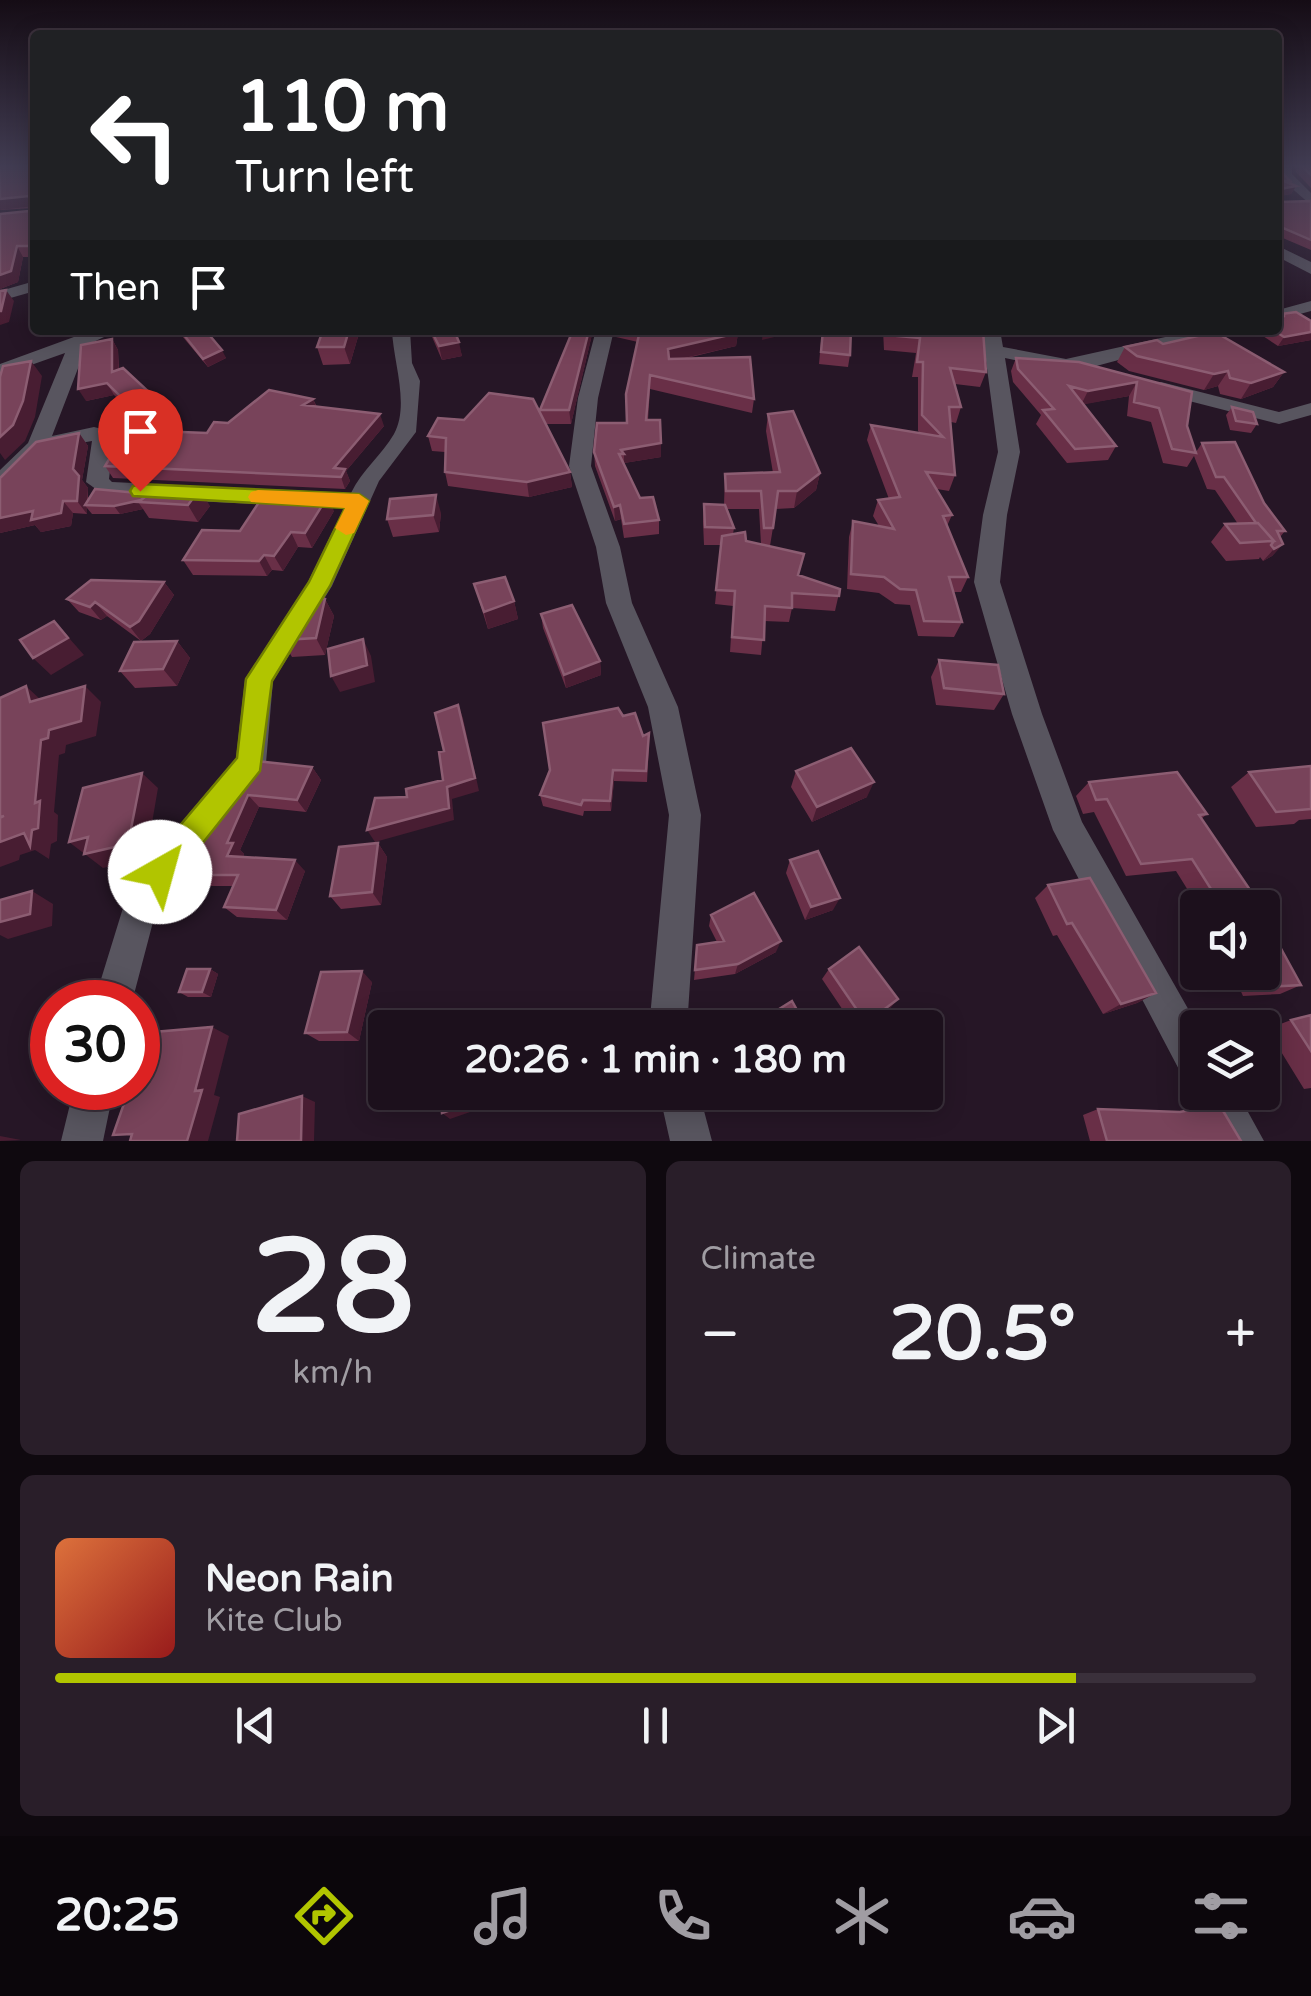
<!DOCTYPE html>
<meta charset="utf-8">
<style>
:root{--surface:#1c101c;--page:#291e29;--text:#f1f3f6;--muted:#a09da3;--line:#3a303b;--accent:#b1c500}
body{margin:0;font-family:"Varela Round",sans-serif;background:var(--page);color:var(--text);height:100vh;display:flex;flex-direction:column;font-size:38px;white-space:nowrap}
*{box-sizing:border-box;margin:0}
p{font-size:32px;color:var(--muted)}
.icon{flex:none;width:55px;height:55px;fill:none;stroke:currentColor;stroke-width:2;stroke-linecap:round;stroke-linejoin:round}
.map{position:relative;height:1141px;overflow:hidden}
.drawer{display:flex;flex-direction:column;gap:20px;padding:20px;background:#0f090f;flex:1}
.drawer>*{flex:none}
.hud{position:absolute;left:30px;top:30px;width:1252px;height:305px;border-radius:10px;box-shadow:0 5px 25px #0003,0 0 0 2px var(--line);background:#202124;color:#fff;overflow:hidden}
.tools{position:absolute;left:1180px;top:890px;display:grid;gap:20px}
.tools a{display:grid;place-items:center;width:100px;height:100px;border-radius:10px;background:var(--surface);box-shadow:0 5px 25px #0003,0 0 0 2px var(--line);font-size:50px}
.speed{position:absolute;left:30px;top:980px;display:flex;gap:20px;font-size:50px;font-weight:700;text-align:center}
.speed>*{display:grid;place-content:center;width:130px;height:130px;border-radius:50%;background:var(--surface);box-shadow:0 5px 25px #0003,0 0 0 2px var(--line);line-height:1}
.speed .limit{border:15px solid #d22;background:#fff;color:#111}
.pin{position:absolute;display:grid;place-items:center;width:85px;height:85px;color:#fff;margin:-102px -42px;border-radius:50% 50% 50% 0;rotate:-45deg;box-shadow:0 0 10px #0007}
.pin .icon{rotate:45deg}
.me{position:absolute;width:110px;margin:-55px;rotate:38deg;stroke-linejoin:round;filter:drop-shadow(0 0 8px #0008)}
.turn{display:flex;align-items:center;gap:35px;height:210px;padding:0 40px;font-size:45px}
.turn .icon{width:130px;height:130px;stroke-width:2.5}
.turn b{display:block;font-size:70px;line-height:85px}
.then{display:flex;align-items:center;height:95px;padding:0 40px;background:#0003;gap:20px;font-size:38px}
.big{font-size:75px;font-weight:700;line-height:1.1}
.drawer .widget{flex:1;display:flex;flex-direction:column;justify-content:center;gap:15px;min-width:0;padding:0 35px;border-radius:15px;background:var(--page)}
.drawer .dial{align-items:center;gap:0}
.dial b{font-size:130px;line-height:1}
.song{display:flex;align-items:center;gap:30px}
.cover{width:120px;height:120px;border-radius:15px;background:linear-gradient(135deg,hsl(20 70% 55%),hsl(0 70% 35%))}
.played{height:10px;border-radius:5px;background:linear-gradient(90deg,var(--accent) 85%,var(--line) 85%)}
.keys{display:flex;justify-content:space-around;direction:ltr}
.heat{display:flex;justify-content:space-between;align-items:center;font-size:55px;direction:ltr}
.drawer .tiles{flex:1;display:grid;gap:20px;grid-template-columns:1fr 1fr}
.widget:last-child{grid-column:span 2}
.trip{position:absolute;left:368px;top:1010px;width:575px;height:100px;border-radius:10px;background:var(--surface);box-shadow:0 5px 25px #0003,0 0 0 2px var(--line);font-weight:700;line-height:100px;text-align:center}
.menu{display:flex;height:160px;justify-content:space-around;align-items:center;background:#0b060b;color:var(--muted)}
.menu .icon{width:70px;height:70px}
.menu .on{color:var(--accent)}
.menu b{font-size:45px;color:var(--text)}
.map>svg:first-child{display:block}
.lines{fill:none;stroke-linecap:round;stroke-linejoin:round}
.minor{fill:#58555f;fill-rule:evenodd}
.wall{fill:#692f47;fill-rule:evenodd}
.shaded-wall{fill:#481d32}
.building{fill:#78435a;stroke:#8c5d72;stroke-width:2.5}
.route{fill:#b1c500;stroke:#738000;stroke-width:2.5}
.slow{fill:#f59e0b}
</style>
<div class="map">
<svg width="1311" height="1141" viewBox="0 0 1311 1141">
<rect width="100%" height="100%" fill="#261626"/>
<g class="lines">
<path class="minor" d="M1280 165H1292V174L1311 193V205L1280 178Z
M1278 246 1311 262V274L1278 257Z
M35 281V291L0 301V291Z
M1311 301V311L1278 320V310Z
M93 330H119L87 345 52 436 94 427 110 431 114 436 109 479 112 482 351 493C362 470 382 455 394 434 410 405 393 361 392 330H410L412 363 420 381 416 432 379 481 332 586 273 681 266 763 262 773 158 903 132 1002H94L131 882 236 758 245 679 308 582 344 508 107 497 86 482 92 441 46 449 8 488 0 490V470L28 443 65 353 0 376V364Z
M596 330H614L598 398 591 466 620 547 632 603 678 707 701 815 687 1028H649L669 815 648 707 606 603 596 547 569 466 578 398Z
M982 330H1000L1003 347 1066 359 1197 330H1230L1074 372 1005 358 1020 452 1007 515 1000 582 1042 714 1082 822 1199 1028 1198 1092H1237L1264 1141H1220L1194 1092 1197 1084 1184 1079 1053 830 1012 714 974 582 983 515 998 452Z
M1161 382 1279 412 1311 403V415L1279 424 1154 392V384Z
M74 1088H114L103 1141H61Z
M659 1092H699L712 1141H670Z"/>
</g>
<path class="wall" d="M0 165H35V257H23L18 282 0 289V214L29 211 33 208 0 210Z
M1278 165 1280 170 1290 181 1289 183 1296 186 1291 194 1280 196V202L1311 201V250L1278 236Z
M1295 165H1311V188L1296 172Z
M1278 301 1281 314 1311 321V340L1278 346 1254 330H1278Z
M177 330H205L226 358 208 367Z
M360 330 350 364 323 365 317 347Z
M429 330H454L462 356 442 360Z
M570 330H593L571 424H545L570 472 572 487 529 497 448 486 445 472V452L432 451 428 436 464 420 541 414 540 410 573 332Z
M615 330H730L738 333 736 346 683 359 754 399 752 413 650 389 648 420 661 443V457L624 463V465L640 498 659 520V534L624 538 621 519 615 521 595 466 594 452 627 423 638 342 616 337Z
M822 330H851L850 355 848 367 819 364Z
M883 330H983L986 372 980 387 955 384 961 407 956 423 951 422 955 475 949 491 937 489 952 515 947 526 968 577 961 592H953L962 622 954 637 918 636 910 605 895 604 879 593 847 589 849 537 853 521 879 526 873 516 878 500 889 499 867 440 871 425 920 433 918 431V377H912L916 353 884 350Z
M112 339 118 350 119 370 157 404 134 414 114 395 86 401Z
M1163 344 1284 372 1273 387 1241 399 1220 394 1218 386 1204 390 1129 371 1117 362 1125 347Z
M1016 358 1192 392 1187 426 1196 452 1202 443 1264 503 1285 531 1280 537 1283 544 1272 556 1263 561 1260 557 1259 559 1226 561 1211 542 1225 524H1238L1215 490 1207 489 1194 456 1187 467 1163 463 1151 422 1127 416 1129 396 1083 404 1116 446 1108 460 1067 463 1036 424 1041 415 1013 382 1011 371Z
M313 399 317 407 384 426 346 471 350 481 345 489 113 478 105 466 158 427 161 431 207 433 228 423Z
M1232 407 1257 424 1251 433 1230 430 1226 415Z
M768 414 820 473 816 490 794 508 776 509 770 546 799 576 840 589 835 611 792 608 789 622 764 621 761 655 730 652 733 606 715 604 721 545H704L703 522 704 504 724 505 725 474 773 473 766 431ZM727 509H759L761 544 746 541 733 534 734 528Z
M79 433 88 446 82 480 88 488V501L95 489 210 506 198 522 149 518 143 509 120 514H92L87 508V514L73 513 71 526 41 532 35 525 0 533V478Z
M334 511 312 548 298 547 283 571 272 570 267 576 193 575 183 560 240 531Z
M441 513 439 532 393 537 387 519Z
M164 582 174 595 150 634 141 641 107 616 101 620 79 612 67 599Z
M474 584 514 601 518 619 488 629Z
M325 599 334 616 325 655 292 657 282 640Z
M541 614 600 661 601 675 566 688 543 628Z
M177 641 190 658 177 686 135 688 120 671Z
M939 660 1004 694 994 710 936 705 931 677Z
M623 716 643 736 649 745 647 782 614 781 611 811H584L583 816 543 806 540 795Z
M1311 766V819L1299 820 1294 824 1256 827 1231 787 1249 772Z
M312 767 321 780 306 812 259 807 240 850 244 854 243 857 305 871 287 920 237 917 224 907 233 886H209L196 875 202 862 193 855 216 811Z
M796 771 867 797 812 822 791 787Z
M1089 782 1207 814 1201 819 1259 908H1199L1176 871 1126 876 1094 812 1083 814 1076 796Z
M378 843 387 857 381 905 341 909 330 896Z
M790 860 833 910 805 920 786 873Z
M1048 885 1156 993 1137 1003 1103 1014 1057 935 1053 936 1035 898Z
M711 915 776 952 735 974 694 980 697 945 717 942 709 926Z
M210 969 218 974 211 997H188L179 992Z
M829 969 898 999 889 1009 865 1028H855L822 979Z
M1232 972H1262L1301 985 1280 994 1243 996Z
M372 982 359 1041H319L305 1033Z
M1311 1015V1088L1304 1089 1267 1029 1291 1020Z
M768 1016 807 1028H769L766 1021Z
M796 1092H821V1093L818 1097 798 1100Z
M1098 1109 1241 1141H1090L1083 1115Z"/>
<path class="shaded-wall" d="M1296 186 1291 194 1278 196 1280 189Z
M29 196 35 206 0 210V199Z
M17 246 23 257 18 282 0 289V275Z
M6 290 14 301 9 322 0 325V311Z
M349 330H360L350 364 344 347Z
M589 330H593L571 424 569 410Z
M763 330H803L762 340Z
M1096 330H1115L1094 335Z
M1311 332V340L1278 346 1284 337Z
M738 333 736 346 667 362 668 349Z
M112 339 118 350 119 383 112 372Z
M459 342 462 356 442 360 439 346Z
M222 350 226 358 208 367 203 359Z
M31 361 42 376 35 417 25 441 5 460 0 453V437Z
M1228 371 1218 386 1204 390 1214 374Z
M1284 372 1273 387 1241 399 1251 383Z
M1137 382 1129 396 1081 405 1088 391Z
M107 383 114 395 86 401 78 389Z
M150 393 157 404 134 414 127 403Z
M313 399 318 411 303 405Z
M380 414 384 426 346 471 350 481 345 489 341 477 334 468Z
M79 433 88 446 82 480 88 488 87 505H85L87 508V514L77 501 73 469Z
M661 443V457L624 463V454L621 450Z
M570 472 572 487 529 497 527 482Z
M820 473 816 490 794 508 797 491Z
M200 489 210 506 198 522 188 505Z
M162 495 138 502 143 509 120 514 114 506Z
M436 495 441 513 439 532 433 515Z
M328 496 334 511 312 548 305 533Z
M63 501 73 513 71 526 41 532 35 525 0 533V518Z
M620 505 621 519 615 521 614 507Z
M291 532 298 547 283 571 274 556Z
M1283 544 1272 556 1263 561 1274 549Z
M264 555 272 570 267 576 259 561Z
M164 582 174 595 150 634 141 641 130 627Z
M325 599 334 616 325 655 316 638Z
M514 601 518 619 488 629 484 612Z
M95 602 107 616 101 620 90 607Z
M54 621 84 655 51 675 33 658Z
M363 639 371 656 375 682 340 692 331 676Z
M177 641 190 658 177 686 163 669Z
M600 661 601 675 566 688 564 675Z
M26 686 43 702H30Z
M85 686 101 702 96 736 66 745 65 753 59 755 54 812 58 815 57 841 51 844 49 859 35 850 20 855 19 860 0 867V842L35 803 41 740Z
M458 705 463 718 479 791 452 799 454 820 375 842 367 830 447 787Z
M312 767 321 780 306 812 297 800Z
M613 770 614 781 611 811 610 801Z
M142 773 158 788 146 858 103 868 69 842 88 837Z
M874 782 867 797 812 822 817 807Z
M248 795 259 807 240 850 244 854 239 868 227 856V843Z
M378 843 387 857 381 905 372 892Z
M295 860 305 871 287 920 276 910Z
M32 891 53 904 52 926 8 939 0 935V922Z
M840 898 833 910 805 920 811 907Z
M781 941 776 952 735 974 738 964Z
M210 969 218 974 211 997 202 992Z
M362 971 372 982 359 1041 347 1032Z
M1156 993 1137 1003 1103 1014 1121 1004Z
M898 999 889 1009 863 1028 866 1023Z
M212 1027 229 1036 214 1095 220 1097 208 1141H187L195 1091Z
M417 1092H425L413 1105 408 1102Z
M485 1092H491L493 1104 450 1119 442 1113Z
M302 1096 315 1102 314 1141H301Z
M0 1136 21 1140 0 1141Z"/>
<path class="building" d="M0 165H35V246H17L11 271 0 275V214L29 211 33 208 29 196 0 199Z
M1278 165H1280V170L1290 181H1284L1296 186 1280 189V202L1311 201V240L1281 227 1278 228Z
M1301 165H1311V175Z
M6 290 1 311H0V291Z
M1278 301 1280 303 1281 314 1296 312 1311 321V332L1284 337 1273 330H1278V317L1285 316 1278 314Z
M180 330H205L222 350 203 359Z
M323 330H349L344 347H317Z
M431 330H454L459 342 439 346Z
M573 330H589L569 410H540Z
M640 330H730L738 333 668 349 669 359 750 357 754 399 650 375 646 420H660L661 443 621 450 624 454H619L640 498 653 497 659 520 624 524 620 505 614 507 594 452 597 423H627L626 394Z
M823 330H851L850 355 821 352Z
M887 330H983L986 372 950 368 961 407H949L955 475 926 472 952 515 943 516 968 577H949L962 622 924 621 916 590 900 589 884 577 851 574 853 521 894 529 878 500 900 497 871 425 943 437 922 415 923 362H917L920 338 888 335Z
M1215 332 1284 372 1251 383 1230 378 1228 371 1214 374 1137 356 1125 347 1157 340 1163 344Z
M112 339V372L123 368 150 393 127 403 107 383 78 389 81 345Z
M1016 358 1079 362 1192 392 1187 426 1196 453 1172 449 1159 408 1134 402 1137 382 1088 391 1069 386 1116 446 1075 449 1043 410 1054 409 1018 369Z
M31 361 23 401 13 425 0 437V377L3 366Z
M269 390 313 399 303 405 380 414 334 468 345 469 341 477 105 466 127 429 158 427 156 431 207 433 214 422 228 423Z
M489 393 533 399 570 472 527 482 445 472 446 438 428 436 438 418 464 420Z
M1232 407 1253 412 1257 424 1236 421Z
M793 411 820 473 797 491H778L773 528H764L761 491H726L725 474 780 472 768 414Z
M79 433 73 469 79 476 77 501H63L61 513 31 520 33 511 0 518V478L36 442Z
M1235 442 1264 503 1285 531H1277L1283 544 1274 549 1271 545 1274 541 1258 523H1256L1224 477H1216L1202 443Z
M159 487 200 489 188 505 138 502Z
M95 489 149 494 141 500 114 506 85 505Z
M265 493 328 496 305 533 291 532 274 556 264 555 259 561 183 560 202 530 240 531Z
M436 495 433 515 387 519 390 499Z
M704 504 725 505 734 528 705 527Z
M1258 523 1274 541 1240 543 1225 524Z
M745 532 746 541 804 554 798 575 840 589 839 596 792 593V608L765 606 764 640 732 637 735 591 716 590 722 536Z
M505 577 514 601 484 612 474 584Z
M91 580 164 582 139 621 130 627 95 602 90 607 67 599Z
M311 596 325 599 316 638 282 640Z
M572 605 600 661 564 675 541 614Z
M54 621 68 638 33 658 20 640Z
M363 639 367 665 331 676 328 649Z
M177 641 163 669 120 671 134 642Z
M939 660 998 665 1004 694 944 688Z
M26 686 30 702 85 686 81 721 49 730 48 738 41 740 35 803 40 801 38 828 32 830 30 846 24 833 0 842V818L4 816 0 817V698Z
M458 705 475 778 447 787 449 808 367 830 375 798 407 797 406 789 443 780 439 752 444 751 435 713Z
M618 708 623 716 635 713 643 736 649 733 646 771 613 770 610 801 583 800 581 805 540 795 550 770 543 723Z
M851 748 874 782 817 807 796 771Z
M256 761 312 767 297 800 248 795 227 843H233L227 856 295 860 276 910 224 907 238 875H196L205 855H193L216 811Z
M1311 766V809L1276 812 1249 772Z
M1177 772 1207 814 1199 815 1250 890 1259 908H1223L1192 859 1141 864 1107 799 1096 800 1089 782Z
M142 773 128 844 84 854 88 837 69 842 83 788Z
M378 843 372 892 330 896 339 847Z
M818 851 840 898 811 907 790 860Z
M1090 878 1156 993 1121 1004 1072 923 1067 924 1048 885Z
M32 891 30 914 0 922V900Z
M754 893 781 941 738 964 695 970 697 945 724 941 711 915Z
M1262 914 1301 985 1264 987 1256 972H1262Z
M859 947 898 999 866 1023 829 969Z
M187 969H210L202 992H179Z
M362 971 347 1032 305 1033 321 972Z
M792 1001 807 1028H774L768 1016Z
M1311 1015V1051L1291 1020Z
M212 1027 195 1091 202 1090 187 1141H130L132 1134 113 1135 127 1095H133L135 1088H138V1081L154 1032Z
M401 1092H417L408 1102Z
M440 1092H485L486 1098 442 1113Z
M800 1092H821V1093L801 1096Z
M302 1096 301 1141H237L239 1114Z
M1219 1104 1241 1141H1107L1098 1109 1180 1112Z"/>
<linearGradient id="sky" x2="0" y2="1"><stop stop-color="#150c15"/><stop offset="0.51" stop-color="#413c52"/><stop offset="1" stop-color="#413c52" stop-opacity="0"/></linearGradient>
<rect width="1311" height="325" fill="url(#sky)"/>
<path class="route" d="M140 484 359 494 369 501 330 586 272 681 260 771 171 883 160 888 150 883 145 872 150 861 237 758 246 679 309 582 345 508 133 496 130 491 133 486Z"/>
<path class="slow" d="M258 490 359 494 369 501 354 533 346 535 335 528 345 508 251 502 248 497 251 492Z"/>
</svg>
<div class="tools">
<a><svg class="icon" aria-label="sound" viewBox="0 0 24 24"><path d="M4 9h4l5-4v14l-5-4H4zM17 9q2 3 0 6"/></svg></a>
<a><svg class="icon" aria-label="layers" viewBox="0 0 24 24"><path d="M12 4l9 5-9 5-9-5zM3 14l9 5 9-5"/></svg></a>
</div>
<div class="speed"><div class="limit">30</div></div>
<div class="pin" style="left:140px;top:491px;background:#d93025"><svg class="icon" aria-label="arrive" viewBox="0 0 24 24"><path d="M6 21V4h12l-3 4 3 4H6"/></svg></div>
<svg class="me" style="left:160px;top:872px" viewBox="-20 -20 40 40"><circle r="19" fill="#fff"/><path d="M0-13L10 11 0 6-10 11z" fill="#b1c500"/></svg>
<div class="trip">20:26 · 1 min · 180 m</div>
<div class="hud">
<div class="turn"><svg class="icon" aria-label="left" viewBox="0 0 24 24"><path d="M17 20v-9H6M10 6l-5 5 5 5"/></svg><div><b>110 m</b>Turn left</div></div>
<div class="then">Then<svg class="icon" aria-label="arrive" viewBox="0 0 24 24"><path d="M6 21V4h12l-3 4 3 4H6"/></svg></div>
</div>
</div>
<section class="drawer">
<div class="tiles">
<div class="widget dial"><b>28</b><p>km/h</p></div>
<div class="widget"><p>Climate</p>
<div class="heat"><a>−</a><b class="big">20.5°</b><a>+</a></div>
</div>
<div class="widget">
<div class="song"><i class="cover"></i><div><b>Neon Rain</b><p>Kite Club</p></div></div>
<div class="played"></div>
<div class="keys"><svg class="icon" aria-label="previous" viewBox="0 0 24 24"><path d="M18 5L8 12l10 7zM5 5v14"/></svg><svg class="icon" aria-label="pause" viewBox="0 0 24 24"><path d="M8 5v14M16 5v14"/></svg><svg class="icon" aria-label="next" viewBox="0 0 24 24"><path d="M6 5l10 7-10 7zM19 5v14"/></svg></div>
</div>
</div>
</section>
<nav class="menu">
<b>20:25</b>
<svg class="icon on" aria-label="directions" viewBox="0 0 24 24"><path d="M12 3l9 9-9 9-9-9zM9 14v-3h6M13 9l2 2-2 2"/></svg>
<svg class="icon" aria-label="music" viewBox="0 0 24 24"><path d="M9 18V5l10-2v13"/><circle cx="6" cy="18" r="3"/><circle cx="16" cy="16" r="3"/></svg>
<svg class="icon" aria-label="phone" viewBox="0 0 24 24"><path d="M5 4h4l2 5-3 2q2 4 5 5l2-3 5 2v4C11 20 4 13 5 4z"/></svg>
<svg class="icon" aria-label="climate" viewBox="0 0 24 24"><path d="M12 3v18M4 7l16 10M4 17L20 7"/></svg>
<svg class="icon" aria-label="car" viewBox="0 0 24 24"><path d="M5 17H2v-5l4-1 3-4h7l3 4 3 1v5h-3M9 17h6M6 11h13"/><circle cx="7" cy="17" r="2"/><circle cx="17" cy="17" r="2"/></svg>
<svg class="icon" aria-label="filters" viewBox="0 0 24 24"><path d="M4 7h16M4 17h16"/><circle cx="9" cy="7" r="2"/><circle cx="15" cy="17" r="2"/></svg>
</nav>
